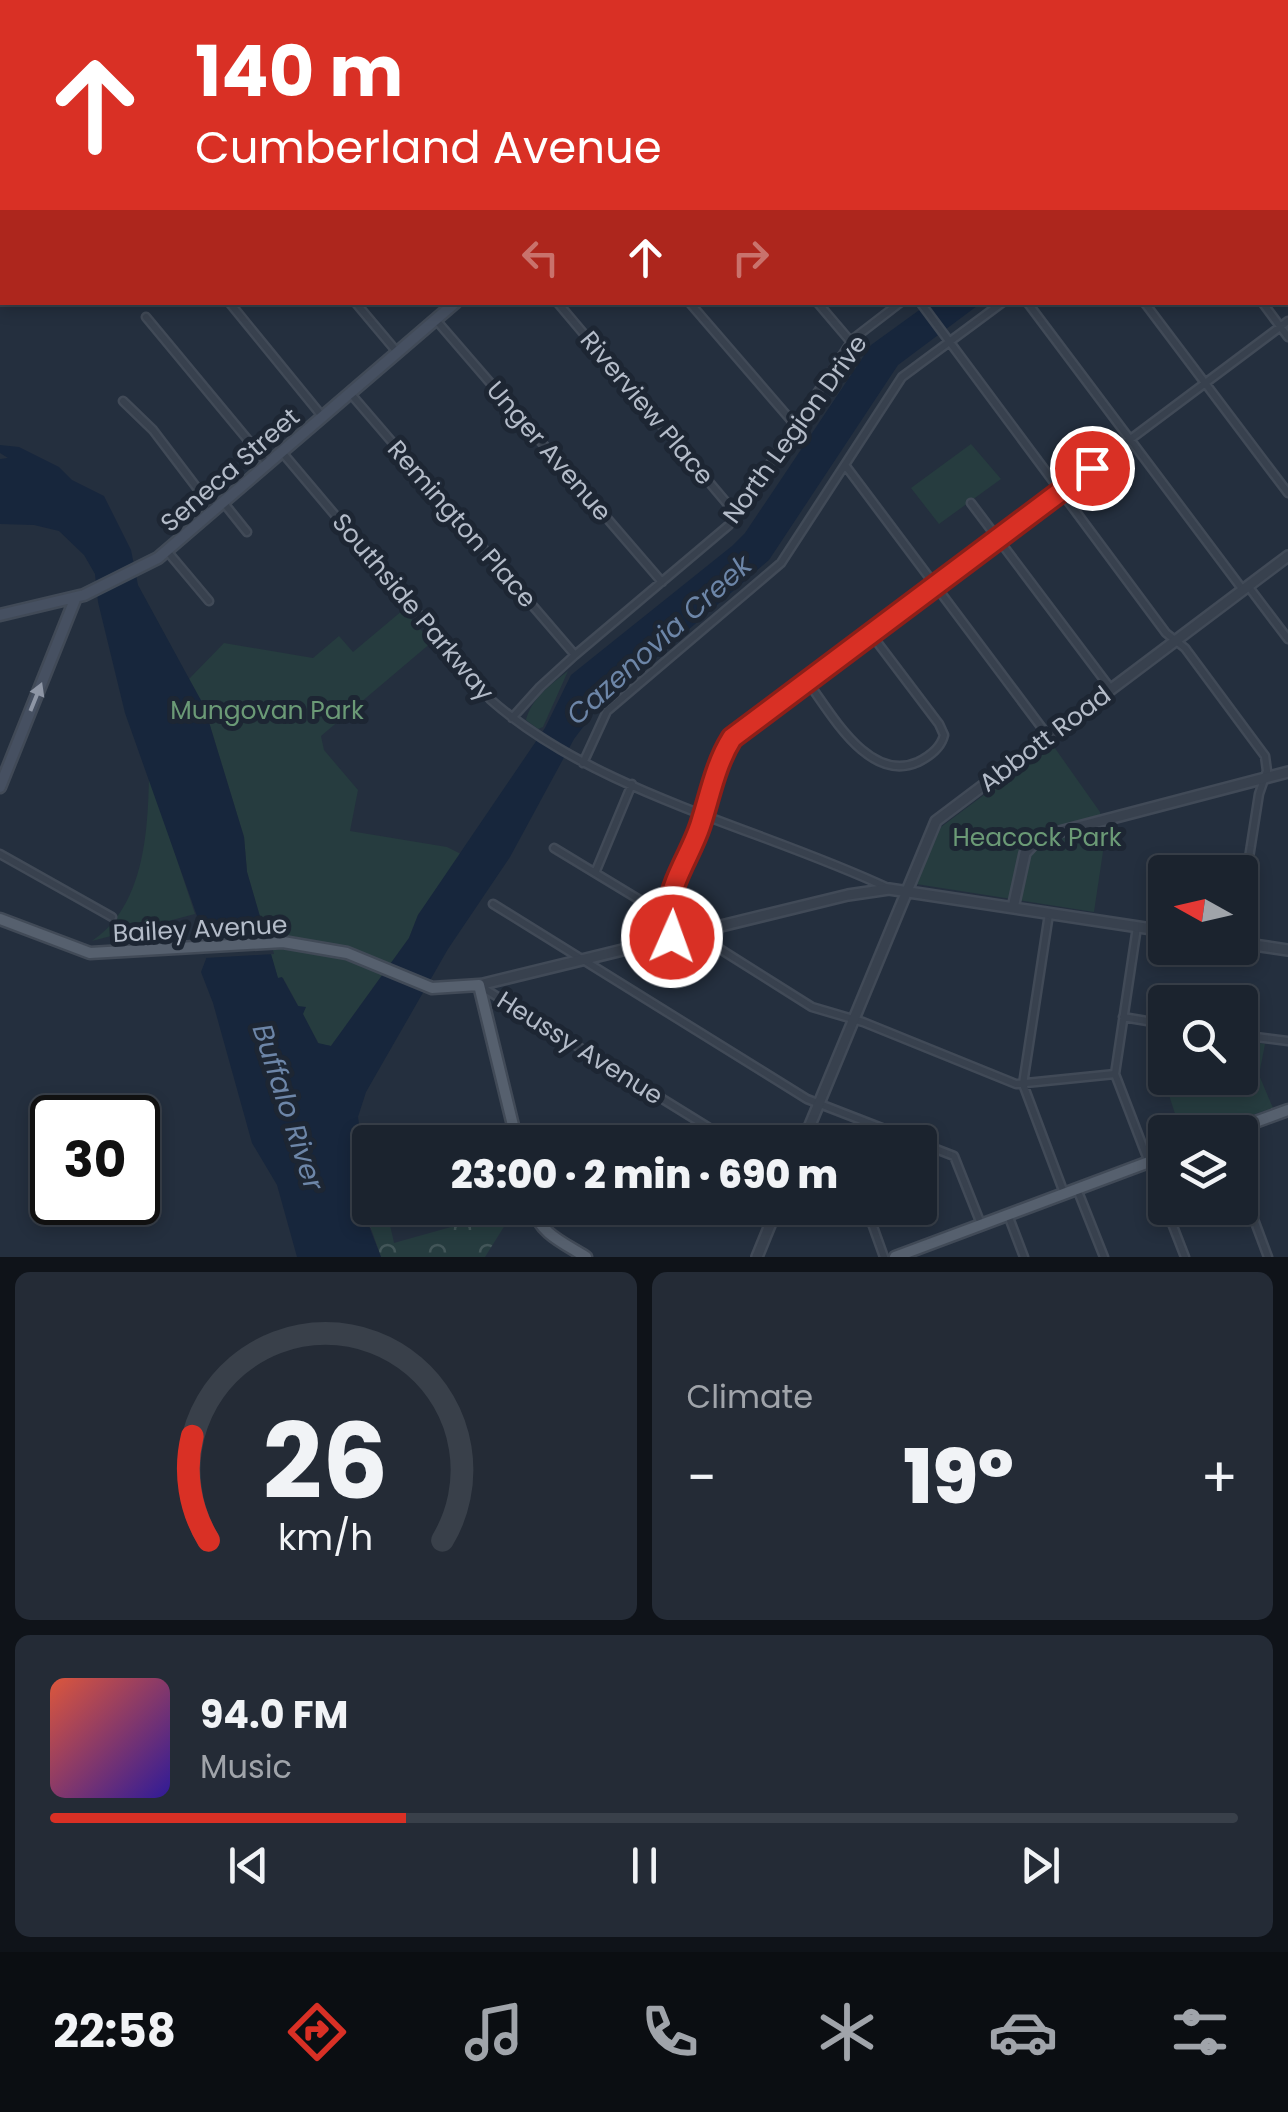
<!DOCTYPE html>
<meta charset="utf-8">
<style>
:root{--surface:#1b232e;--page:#242b36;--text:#f1f3f6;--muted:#a0a4aa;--line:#39404a;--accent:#d93025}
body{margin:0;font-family:Poppins,sans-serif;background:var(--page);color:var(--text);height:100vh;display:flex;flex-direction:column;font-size:38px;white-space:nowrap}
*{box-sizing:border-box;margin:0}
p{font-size:32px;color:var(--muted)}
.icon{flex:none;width:55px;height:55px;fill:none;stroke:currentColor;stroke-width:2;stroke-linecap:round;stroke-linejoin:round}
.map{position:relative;height:1257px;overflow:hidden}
.drawer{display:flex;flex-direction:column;gap:15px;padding:15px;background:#0f1319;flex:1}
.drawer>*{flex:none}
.guide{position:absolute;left:0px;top:0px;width:1290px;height:305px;box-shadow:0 5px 15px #0003,0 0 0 2px var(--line);background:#d93025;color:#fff;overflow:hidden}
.needle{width:65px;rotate:278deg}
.tools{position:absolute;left:1148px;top:855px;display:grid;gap:20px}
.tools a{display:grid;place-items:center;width:110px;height:110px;border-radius:10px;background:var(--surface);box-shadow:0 5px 15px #0003,0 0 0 2px var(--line);font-size:50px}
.speed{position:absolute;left:30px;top:1095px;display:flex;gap:20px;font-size:50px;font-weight:700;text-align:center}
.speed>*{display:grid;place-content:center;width:130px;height:130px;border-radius:50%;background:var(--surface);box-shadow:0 5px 15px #0003,0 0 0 2px var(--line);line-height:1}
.speed .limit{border:5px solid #111;border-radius:15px;background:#fff;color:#111}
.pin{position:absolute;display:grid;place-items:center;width:85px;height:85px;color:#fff;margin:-42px;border:5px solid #fff;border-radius:50%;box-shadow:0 2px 10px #0007}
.me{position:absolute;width:110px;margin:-55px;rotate:2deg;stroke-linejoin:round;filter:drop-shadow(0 0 8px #0008)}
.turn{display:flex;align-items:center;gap:35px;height:210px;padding:0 30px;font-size:45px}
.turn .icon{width:130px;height:130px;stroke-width:2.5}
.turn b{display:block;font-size:70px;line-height:85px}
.lanes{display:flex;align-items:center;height:95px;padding:0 30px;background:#0003;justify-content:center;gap:50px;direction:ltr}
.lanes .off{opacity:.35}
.big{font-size:75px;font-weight:800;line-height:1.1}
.drawer .widget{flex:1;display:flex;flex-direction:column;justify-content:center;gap:15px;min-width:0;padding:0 35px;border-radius:15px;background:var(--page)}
.drawer .dial{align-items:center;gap:0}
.dial svg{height:260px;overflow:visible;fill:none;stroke:var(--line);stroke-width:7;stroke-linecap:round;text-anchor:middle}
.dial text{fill:var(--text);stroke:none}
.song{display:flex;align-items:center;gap:30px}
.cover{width:120px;height:120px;border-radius:15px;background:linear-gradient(135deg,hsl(10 70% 55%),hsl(250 70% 35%))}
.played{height:10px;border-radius:5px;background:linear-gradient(90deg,var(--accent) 30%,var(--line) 30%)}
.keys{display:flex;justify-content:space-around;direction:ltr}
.heat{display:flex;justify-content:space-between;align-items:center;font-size:55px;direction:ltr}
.drawer .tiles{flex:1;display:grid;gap:15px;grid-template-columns:1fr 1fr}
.widget:last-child{grid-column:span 2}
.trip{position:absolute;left:352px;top:1125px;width:585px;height:100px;border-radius:10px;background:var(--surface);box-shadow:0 5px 15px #0003,0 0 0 2px var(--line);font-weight:800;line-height:100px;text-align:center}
.menu{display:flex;height:160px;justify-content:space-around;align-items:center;background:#0b0e12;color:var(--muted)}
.menu .icon{width:70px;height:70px}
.menu .on{color:var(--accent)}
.menu b{font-size:45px;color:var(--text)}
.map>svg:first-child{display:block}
.green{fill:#263c3f}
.forest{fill:url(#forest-crowns)}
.water{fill:#17263c}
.pier{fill:#242f3e}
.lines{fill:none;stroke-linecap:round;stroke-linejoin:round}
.minor-casing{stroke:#414a57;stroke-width:11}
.tertiary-casing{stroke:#414a57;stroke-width:14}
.secondary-casing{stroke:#414a57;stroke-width:15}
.primary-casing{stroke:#414a57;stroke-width:15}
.minor{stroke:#38414e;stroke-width:6}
.tertiary{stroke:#38414e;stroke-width:9}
.secondary{stroke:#465061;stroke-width:10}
.primary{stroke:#56606e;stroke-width:10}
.oneway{fill:#8e96a5}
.route-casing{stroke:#8d1f18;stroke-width:25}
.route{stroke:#d93025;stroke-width:18}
.labels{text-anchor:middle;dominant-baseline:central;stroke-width:10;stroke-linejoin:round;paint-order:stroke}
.street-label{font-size:25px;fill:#b4bcc9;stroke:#1d2633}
.park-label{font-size:25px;fill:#6b9a76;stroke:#1d2633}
.water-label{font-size:28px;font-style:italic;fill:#6d86a8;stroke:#1d2633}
</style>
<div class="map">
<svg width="1288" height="1257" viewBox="0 0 1288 1257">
<defs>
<pattern id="forest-crowns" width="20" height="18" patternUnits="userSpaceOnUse" patternTransform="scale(2.5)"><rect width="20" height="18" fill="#263c3f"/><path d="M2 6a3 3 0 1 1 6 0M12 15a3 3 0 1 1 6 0" fill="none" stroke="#435659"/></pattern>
</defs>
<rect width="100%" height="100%" fill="#242f3e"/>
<path class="green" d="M971 444 1001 479 939 524 911 488Z
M403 610 432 642 321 736 324 750 358 790 350 831 447 847 461 854 418 915 409 938 331 1046 319 1044 283 978 278 979 247 872 244 837 204 706 189 679 224 643 313 658 339 636 353 652Z
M568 671 543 727 538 729 526 720C531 699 551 684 568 671Z
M1052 744 1100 812 1105 838 1094 912 916 884 941 827Z
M149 775 195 914 92 941C144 906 148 833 149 775Z
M1165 1033V1078H1240V1040L1265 1044 1259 1075 1273 1108 1201 1132H1181L1161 1071Z"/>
<path class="forest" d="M369 1133 370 1208H386L394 1243 515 1209 485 1257H381L357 1188 356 1151 365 1134Z"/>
<path class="water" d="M929 303H981L898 365 769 560 596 710 574 739 510 857 448 949 366 1092 358 1117 362 1144C342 1170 371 1229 381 1257H297L277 1185 252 1143 213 1003 201 972 206 959 203 933 125 713 98 602 95 574 84 555 59 531 34 525 0 524V459L8 458 0 453V445L19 447 59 467 72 480 104 496 131 550 138 585 204 706 244 837 247 872 278 978 282 977 298 1006 306 1007 303 1014 318 1043 331 1046 409 938 418 915 545 728 571 675 732 546 745 533 871 345Z"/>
<path class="pier" d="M268 931 274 954 205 958 200 936Z"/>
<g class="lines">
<defs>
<path id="minor" d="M238 0 240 2
M366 0 368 2
M495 0 497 2
M600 0 602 2
M611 0 613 2
M706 0 708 2
M715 0 717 2
M916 0 917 2
M1019 0 1020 2
M1115 0 1116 2
M1215 0 1217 2
M1288 180V181
M229 302 322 416
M355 302 397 352
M557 302 736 514
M689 302 796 426
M817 302 851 342
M920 302 1166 633 1185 648 1265 756 1267 771 1259 794 1240 915
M1027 302 1243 590
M1144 302 1288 493
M1262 302 1288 337
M146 317 267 463
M436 320 662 582
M350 393 575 655
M123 401 153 430 213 509
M281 451 491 700C596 793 761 828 888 888
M845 465 1048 736
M223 502 247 532
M971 503 1111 689
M167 551 209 601
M1248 586 1288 639
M807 681C831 713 869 784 918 762 930 756 941 748 944 735L939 724 871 634
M512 718 540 687 575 655 729 525 853 339 901 302
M583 763 607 711 781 563 902 377 1003 302
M554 848 648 905 668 909
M0 854 112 917
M595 873 632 784
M493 904 807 1099 954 1156 981 1224
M1049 914 1023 1084 1064 1193
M1137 927 1115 1074 1165 1204
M693 932 812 1007 863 1022 1016 1084 1115 1074
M672 937C669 927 667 917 669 906 674 878 691 853 700 826 710 796 714 765 732 738L1288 321
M480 986 732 1142
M1123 1017 1165 1024
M1240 1035 1288 1041
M1240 1182 1268 1257
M1077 1189 1104 1257
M843 1208 870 1218 884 1257
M1166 1208 1185 1257
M1008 1215 1024 1257"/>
<path id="tertiary" d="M759 0 760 2
M1013 908 1025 853 1040 837 1288 772
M1240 943 1288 950
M479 985 848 895 889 889 1165 931
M803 1142 936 821 1288 556
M757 1257 777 1208"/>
<path id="secondary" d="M831 2 835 0
M0 615 84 595 158 558 456 302
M0 787 76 597"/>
<path id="primary" d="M0 919 90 953 283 942 347 953 432 988 479 985 517 1142
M1228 1132 1288 1110
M533 1208C540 1234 564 1243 586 1257
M895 1257 1165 1156"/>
</defs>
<use href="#minor" class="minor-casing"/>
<use href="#tertiary" class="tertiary-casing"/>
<use href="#secondary" class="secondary-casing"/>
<use href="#primary" class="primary-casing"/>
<use href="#minor" class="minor"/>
<use href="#tertiary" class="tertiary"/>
<use href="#secondary" class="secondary"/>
<use href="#primary" class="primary"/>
</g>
<defs><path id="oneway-solid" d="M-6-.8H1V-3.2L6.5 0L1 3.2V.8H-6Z" transform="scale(2.5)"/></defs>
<use class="oneway" href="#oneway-solid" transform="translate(36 697) rotate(-68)"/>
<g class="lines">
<defs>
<path id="route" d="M672 937C670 927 667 917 669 906 673 878 691 853 700 826 710 796 715 765 732 738L1092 468"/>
</defs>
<use href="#route" class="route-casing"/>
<use href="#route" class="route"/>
</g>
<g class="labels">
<g class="street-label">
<text transform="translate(647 408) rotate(50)">Riverview Place</text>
<text transform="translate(795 429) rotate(-54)">North Legion Drive</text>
<text transform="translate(549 451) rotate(49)">Unger Avenue</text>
<text transform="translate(230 470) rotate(-41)">Seneca Street</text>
<text transform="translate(462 524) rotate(49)">Remington Place</text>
<text transform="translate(413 607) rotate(50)">Southside Parkway</text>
<text transform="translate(1045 739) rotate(-37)">Abbott Road</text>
<text transform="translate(200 929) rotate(-3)">Bailey Avenue</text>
<text transform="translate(580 1048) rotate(32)">Heussy Avenue</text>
</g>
<g class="park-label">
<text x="267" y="710">Mungovan Park</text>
<text x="1037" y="837">Heacock Park</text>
</g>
<g class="water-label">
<text transform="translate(659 640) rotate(-42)">Cazenovia Creek</text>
<text transform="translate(288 1107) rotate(72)">Buffalo River</text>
</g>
</g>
</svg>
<div class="tools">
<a><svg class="needle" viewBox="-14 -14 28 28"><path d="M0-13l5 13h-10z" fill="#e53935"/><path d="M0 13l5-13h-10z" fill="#a0a4aa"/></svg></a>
<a><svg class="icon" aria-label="search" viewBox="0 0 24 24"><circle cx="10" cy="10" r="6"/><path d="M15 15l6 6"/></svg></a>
<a><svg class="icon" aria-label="layers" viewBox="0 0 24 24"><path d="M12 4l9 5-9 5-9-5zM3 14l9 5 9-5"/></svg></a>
</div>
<div class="speed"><div class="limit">30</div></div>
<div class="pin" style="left:1092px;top:468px;background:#d93025"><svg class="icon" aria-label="arrive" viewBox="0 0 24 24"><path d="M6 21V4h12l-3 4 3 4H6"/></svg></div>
<svg class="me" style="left:672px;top:937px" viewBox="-20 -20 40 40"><circle r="17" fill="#d93025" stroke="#fff" stroke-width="3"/><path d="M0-11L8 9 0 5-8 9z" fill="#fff"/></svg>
<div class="trip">23:00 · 2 min · 690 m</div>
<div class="guide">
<div class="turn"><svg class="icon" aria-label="ahead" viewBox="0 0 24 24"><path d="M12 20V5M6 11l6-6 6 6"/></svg><div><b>140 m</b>Cumberland Avenue</div></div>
<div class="lanes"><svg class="icon off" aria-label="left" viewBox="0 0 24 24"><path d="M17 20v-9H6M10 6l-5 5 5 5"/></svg><svg class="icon" aria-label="ahead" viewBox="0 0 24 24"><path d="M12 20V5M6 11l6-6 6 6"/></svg><svg class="icon off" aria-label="right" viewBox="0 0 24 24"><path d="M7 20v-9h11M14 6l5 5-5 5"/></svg></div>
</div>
</div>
<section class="drawer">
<div class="tiles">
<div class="widget dial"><svg viewBox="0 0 100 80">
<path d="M14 69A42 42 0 1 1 86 69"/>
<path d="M14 69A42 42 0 0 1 9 37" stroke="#d93025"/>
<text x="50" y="56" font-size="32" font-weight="700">26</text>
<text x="50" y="72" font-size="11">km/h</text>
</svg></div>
<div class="widget"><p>Climate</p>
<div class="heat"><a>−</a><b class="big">19°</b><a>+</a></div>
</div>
<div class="widget">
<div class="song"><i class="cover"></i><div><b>94.0 FM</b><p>Music</p></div></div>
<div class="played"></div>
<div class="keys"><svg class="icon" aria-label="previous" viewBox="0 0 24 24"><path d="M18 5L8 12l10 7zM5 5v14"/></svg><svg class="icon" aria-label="pause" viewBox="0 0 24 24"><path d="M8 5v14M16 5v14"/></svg><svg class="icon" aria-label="next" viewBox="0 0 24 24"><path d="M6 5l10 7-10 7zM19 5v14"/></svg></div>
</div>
</div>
</section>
<nav class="menu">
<b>22:58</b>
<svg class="icon on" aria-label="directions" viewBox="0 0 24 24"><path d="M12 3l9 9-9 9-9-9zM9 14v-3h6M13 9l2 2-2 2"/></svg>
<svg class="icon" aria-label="music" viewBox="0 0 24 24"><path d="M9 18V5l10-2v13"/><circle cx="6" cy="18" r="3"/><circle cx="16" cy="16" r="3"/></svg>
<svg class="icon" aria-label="phone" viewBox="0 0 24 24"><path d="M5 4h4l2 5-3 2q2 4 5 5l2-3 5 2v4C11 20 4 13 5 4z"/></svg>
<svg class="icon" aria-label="climate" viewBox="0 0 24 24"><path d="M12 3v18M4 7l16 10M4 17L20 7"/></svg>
<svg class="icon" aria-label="car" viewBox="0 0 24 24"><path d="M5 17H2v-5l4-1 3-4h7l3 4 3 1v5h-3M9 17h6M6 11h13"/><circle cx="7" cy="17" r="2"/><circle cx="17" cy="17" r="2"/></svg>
<svg class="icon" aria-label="filters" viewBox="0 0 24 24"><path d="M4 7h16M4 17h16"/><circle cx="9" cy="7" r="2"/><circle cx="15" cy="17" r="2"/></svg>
</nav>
